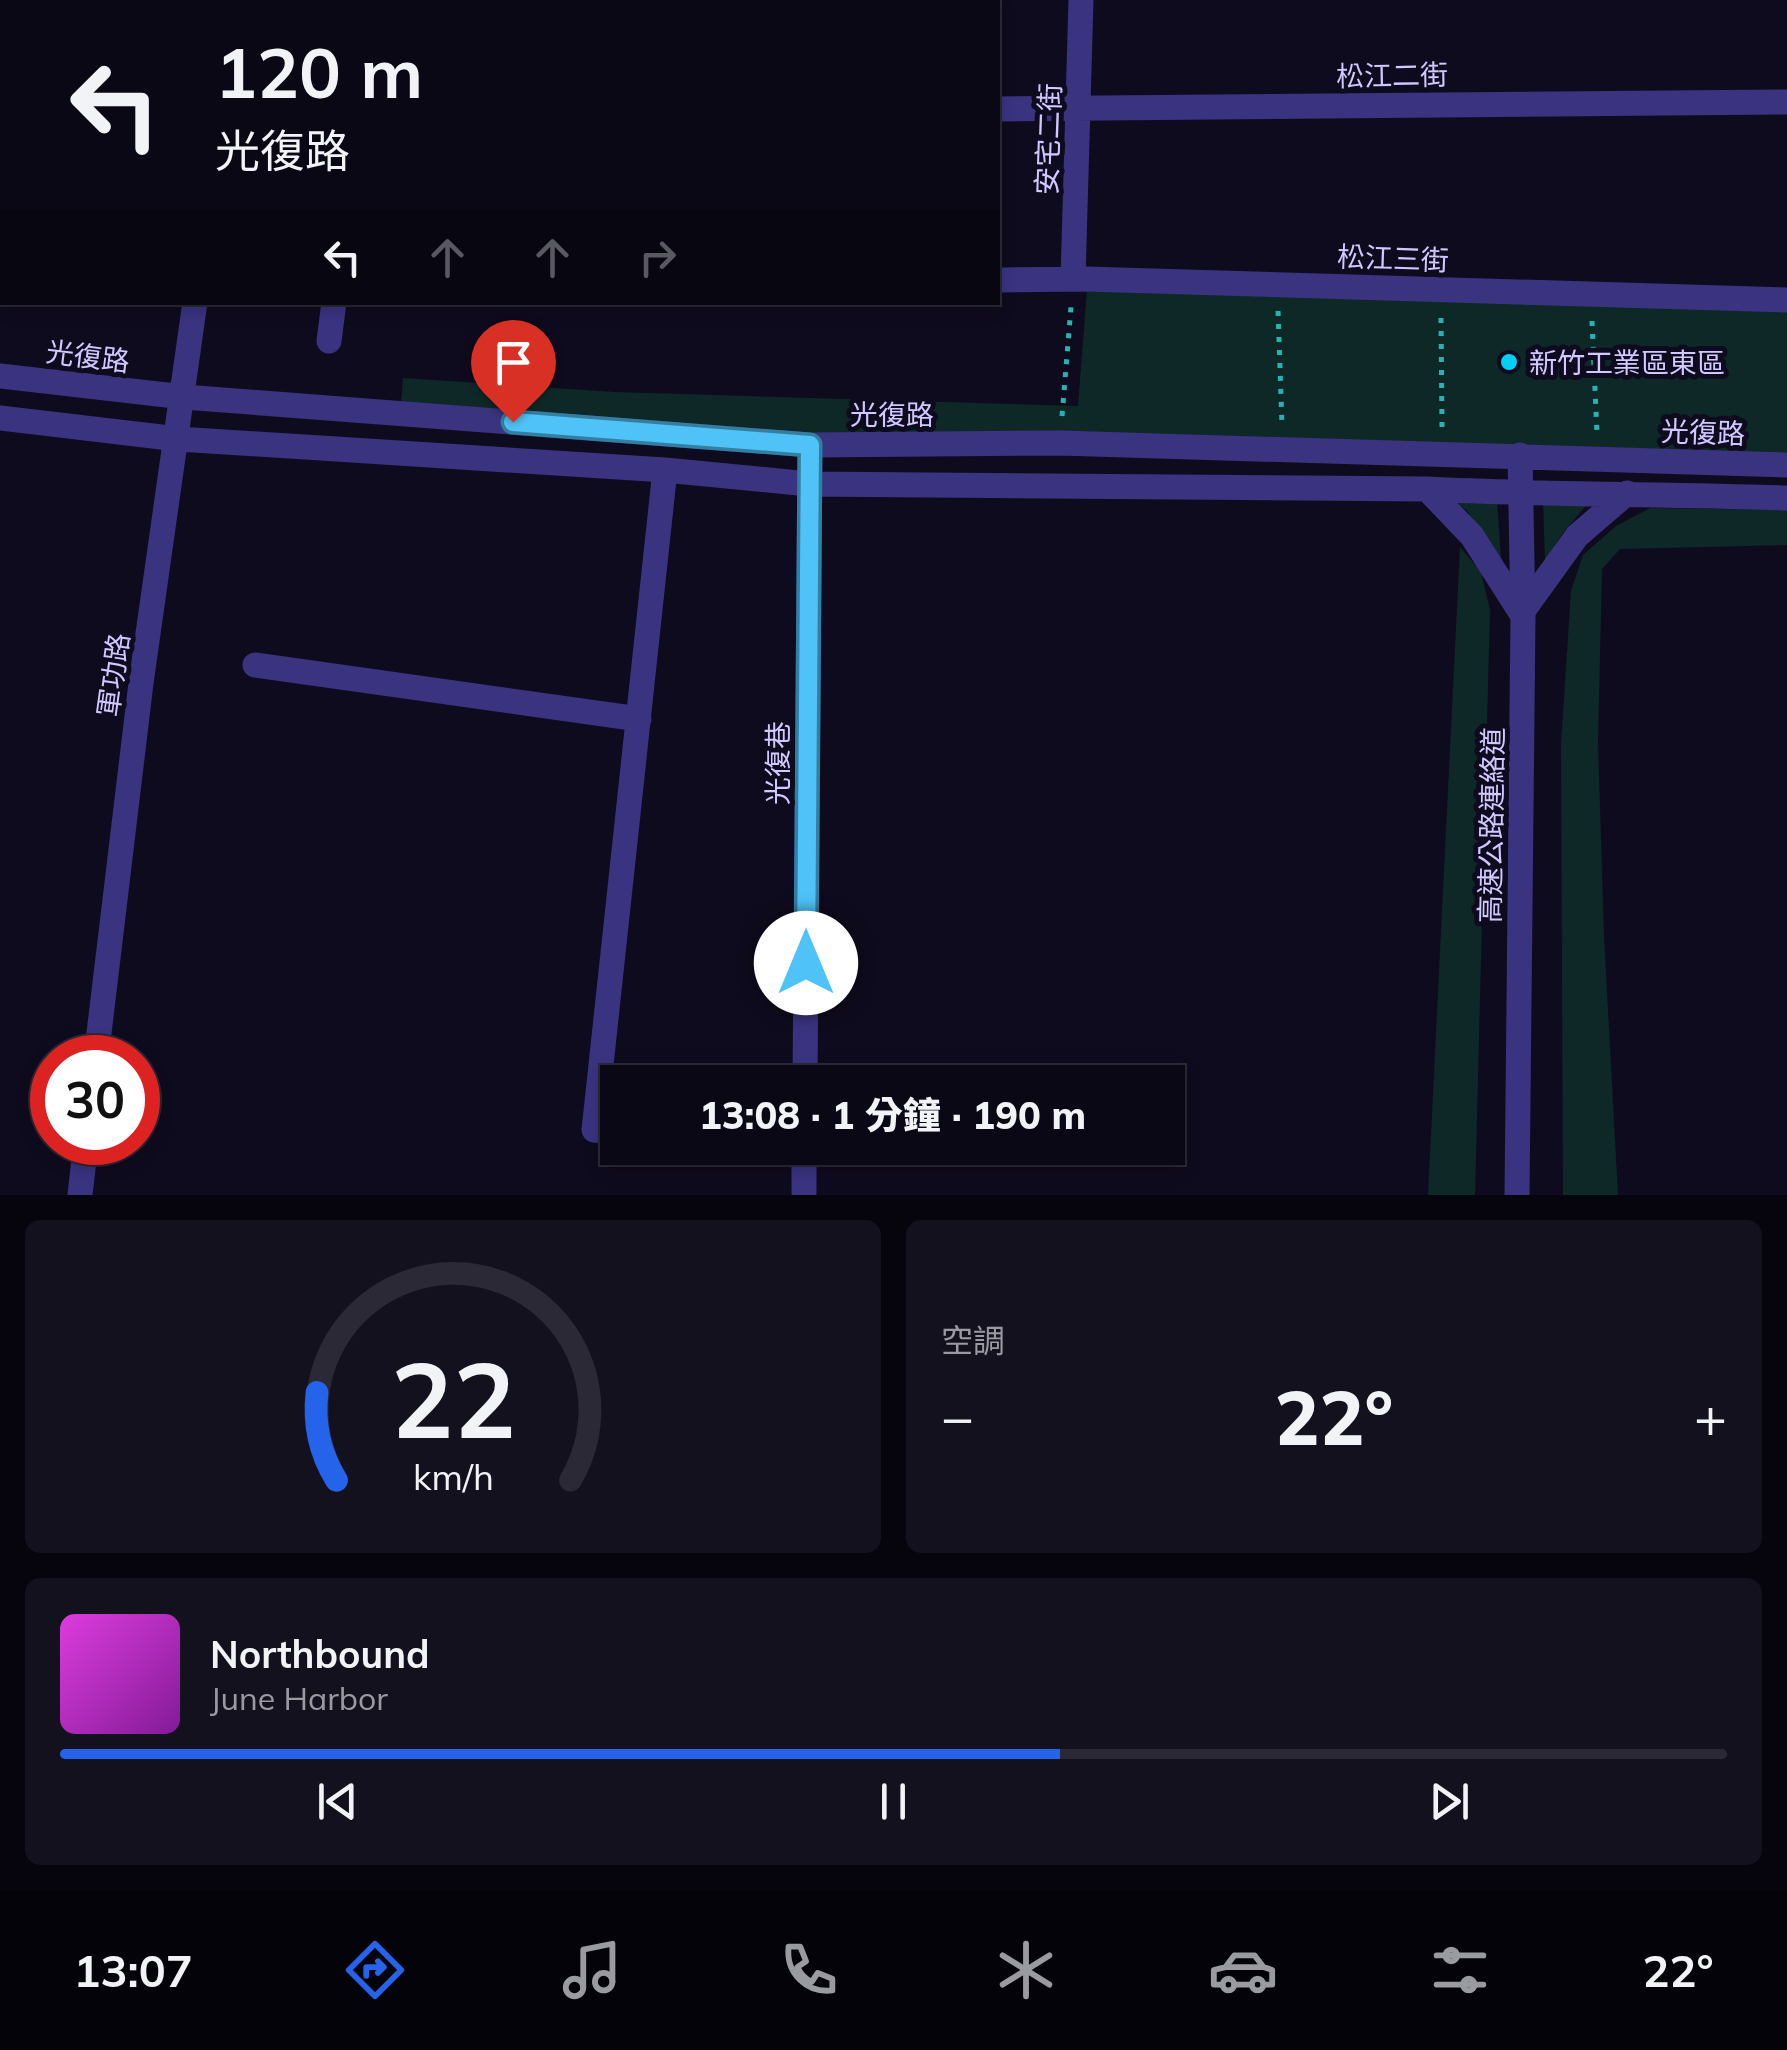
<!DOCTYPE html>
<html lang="zh-TW">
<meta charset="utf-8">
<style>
:root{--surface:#0b0816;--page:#14111f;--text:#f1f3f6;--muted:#9a9aa1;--line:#2b2935;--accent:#2563eb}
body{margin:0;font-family:Mulish,"Noto Sans TC",sans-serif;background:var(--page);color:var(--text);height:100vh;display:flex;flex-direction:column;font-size:38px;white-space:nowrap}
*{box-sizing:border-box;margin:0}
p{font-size:32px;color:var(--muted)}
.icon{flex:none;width:55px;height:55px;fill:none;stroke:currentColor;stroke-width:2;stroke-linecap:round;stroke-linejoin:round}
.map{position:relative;height:1195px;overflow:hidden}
.sheet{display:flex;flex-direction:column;gap:25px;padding:25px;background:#06040c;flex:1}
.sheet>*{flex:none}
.top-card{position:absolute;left:0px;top:0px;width:1000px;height:305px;box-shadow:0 5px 15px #0003,0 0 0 2px var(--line);background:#0b0816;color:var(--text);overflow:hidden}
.speed{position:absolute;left:30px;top:1035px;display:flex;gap:20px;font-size:50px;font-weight:700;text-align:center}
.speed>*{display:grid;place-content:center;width:130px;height:130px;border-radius:50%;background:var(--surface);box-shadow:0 5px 15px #0003,0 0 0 2px var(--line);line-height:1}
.speed .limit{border:15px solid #d22;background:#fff;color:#111}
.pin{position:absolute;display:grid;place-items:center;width:85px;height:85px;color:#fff;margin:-102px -42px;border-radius:50% 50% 50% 0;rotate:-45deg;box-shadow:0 0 10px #0007}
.pin .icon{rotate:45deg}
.me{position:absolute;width:110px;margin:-55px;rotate:0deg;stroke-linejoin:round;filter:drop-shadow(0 0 8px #0008)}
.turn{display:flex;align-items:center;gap:35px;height:210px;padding:0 50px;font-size:45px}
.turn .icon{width:130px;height:130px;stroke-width:2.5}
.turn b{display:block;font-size:70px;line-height:85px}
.lanes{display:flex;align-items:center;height:95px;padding:0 50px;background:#0003;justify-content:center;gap:50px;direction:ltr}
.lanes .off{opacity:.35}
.big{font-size:75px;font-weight:800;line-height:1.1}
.sheet .widget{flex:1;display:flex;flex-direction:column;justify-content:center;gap:15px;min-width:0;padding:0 35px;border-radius:15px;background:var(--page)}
.sheet .dial{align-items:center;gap:0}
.dial svg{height:260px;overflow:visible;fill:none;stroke:var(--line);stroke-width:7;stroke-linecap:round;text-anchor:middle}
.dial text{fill:var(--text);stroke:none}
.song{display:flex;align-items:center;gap:30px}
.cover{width:120px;height:120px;border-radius:15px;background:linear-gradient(135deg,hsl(300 70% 55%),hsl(290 70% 35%))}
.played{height:10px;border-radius:5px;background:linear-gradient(90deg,var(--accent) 60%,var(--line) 60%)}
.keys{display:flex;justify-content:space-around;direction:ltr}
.heat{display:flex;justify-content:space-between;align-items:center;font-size:55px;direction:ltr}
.sheet .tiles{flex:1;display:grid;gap:25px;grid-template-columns:1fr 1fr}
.widget:last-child{grid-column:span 2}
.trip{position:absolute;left:600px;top:1065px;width:585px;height:100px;border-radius:0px;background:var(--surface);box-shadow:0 5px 15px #0003,0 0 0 2px var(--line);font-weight:800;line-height:100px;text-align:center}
.menu{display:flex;height:160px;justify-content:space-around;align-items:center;background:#040309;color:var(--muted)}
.menu .icon{width:70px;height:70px}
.menu .current{color:var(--accent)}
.menu b{font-size:45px;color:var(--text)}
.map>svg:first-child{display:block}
.green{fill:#0e2828}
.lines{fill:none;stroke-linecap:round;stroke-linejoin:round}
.path{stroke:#26b4b3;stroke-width:5;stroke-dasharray:5 8;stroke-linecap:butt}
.minor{stroke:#3a3380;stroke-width:25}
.route-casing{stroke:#337fa1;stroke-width:25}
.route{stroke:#4fc3f7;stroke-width:18}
.poi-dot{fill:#00cff3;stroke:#0f0b1e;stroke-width:4}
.labels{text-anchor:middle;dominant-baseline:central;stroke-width:10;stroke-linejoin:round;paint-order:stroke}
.street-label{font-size:28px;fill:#d1c8ff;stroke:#0f0b1e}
.poi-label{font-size:28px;fill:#d1c8ff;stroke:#0f0b1e;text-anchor:start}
</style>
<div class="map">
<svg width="1787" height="1195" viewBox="0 0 1787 1195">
<rect width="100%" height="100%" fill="#0f0b1e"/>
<path class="green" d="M1087 289 1787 307V454L808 438 401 404 403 378 615 392 1078 406Z
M1451 497 1497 500 1501 559 1467 511Z
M1543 501 1589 502 1562 534 1545 561Z
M1650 508 1787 510V545L1620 549 1602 569 1598 742 1604 936 1618 1195H1563L1561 744 1571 591 1583 555 1616 526Z
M1460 547 1481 572 1490 610 1475 1195H1428Z"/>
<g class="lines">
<path class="path" d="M1278 311 1282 425
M1441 318 1442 427
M1592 321 1597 435
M1062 416 1071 307"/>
<path class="minor" d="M233 2V0
M370 2 371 0
M998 109 1787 102
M1073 279 1081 0
M998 280 1086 279 1787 300
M329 341 334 302
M0 376 184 397 810 445 1060 443 1787 465
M0 418 178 439 665 470 809 484 1427 489C1547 495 1667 494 1787 498
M1427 489 1472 536 1523 616
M1523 611 1577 536 1627 493
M255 665 639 719
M96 1058 141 683 195 302
M805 1082 810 445
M618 1132 594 1130 665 470
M763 1148 804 1152
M80 1195 86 1142
M804 1195V1148
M1517 1195 1523 616 1520 455"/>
</g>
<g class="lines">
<defs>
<path id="route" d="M513 422 810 445 806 963"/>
</defs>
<use href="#route" class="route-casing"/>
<use href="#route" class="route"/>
</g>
<circle class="poi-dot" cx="1509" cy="362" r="10"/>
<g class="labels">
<g class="street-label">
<text transform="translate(1392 75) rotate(-1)">松江二街</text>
<text transform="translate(1048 139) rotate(-88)">安宅二街</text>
<text transform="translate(1393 258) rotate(2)">松江三街</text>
<text transform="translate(88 356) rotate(7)">光復路</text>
<text x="892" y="414">光復路</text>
<text transform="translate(1703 432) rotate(2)">光復路</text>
<text transform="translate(113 675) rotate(-82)">軍功路</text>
<text transform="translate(777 763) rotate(-90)">光復巷</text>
<text transform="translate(1491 825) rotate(-89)">高速公路連絡道</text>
</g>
<g class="poi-label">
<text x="1529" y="362">新竹工業區東區</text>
</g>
</g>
</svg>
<div class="speed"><div class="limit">30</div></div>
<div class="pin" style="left:513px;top:422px;background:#d93025"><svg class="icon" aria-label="arrive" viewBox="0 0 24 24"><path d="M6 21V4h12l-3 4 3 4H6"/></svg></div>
<svg class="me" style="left:806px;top:963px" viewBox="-20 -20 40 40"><circle r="19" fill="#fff"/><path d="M0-13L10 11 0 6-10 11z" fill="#4fc3f7"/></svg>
<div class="trip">13:08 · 1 分鐘 · 190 m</div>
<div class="top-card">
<div class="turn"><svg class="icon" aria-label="left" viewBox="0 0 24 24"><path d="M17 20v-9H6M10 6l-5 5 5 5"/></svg><div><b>120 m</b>光復路</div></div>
<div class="lanes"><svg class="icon" aria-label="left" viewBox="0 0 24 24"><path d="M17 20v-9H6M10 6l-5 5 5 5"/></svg><svg class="icon off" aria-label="ahead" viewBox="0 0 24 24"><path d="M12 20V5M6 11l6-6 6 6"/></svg><svg class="icon off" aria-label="ahead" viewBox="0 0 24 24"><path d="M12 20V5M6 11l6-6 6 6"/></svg><svg class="icon off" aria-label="right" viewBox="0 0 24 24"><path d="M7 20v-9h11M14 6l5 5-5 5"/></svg></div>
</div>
</div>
<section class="sheet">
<div class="tiles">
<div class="widget dial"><svg viewBox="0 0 100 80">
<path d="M14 69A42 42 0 1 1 86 69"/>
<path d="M14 69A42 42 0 0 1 8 42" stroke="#2563eb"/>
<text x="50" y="56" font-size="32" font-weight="700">22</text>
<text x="50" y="72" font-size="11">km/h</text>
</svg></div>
<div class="widget"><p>空調</p>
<div class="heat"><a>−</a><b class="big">22°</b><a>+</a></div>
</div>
<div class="widget">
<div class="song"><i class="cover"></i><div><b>Northbound</b><p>June Harbor</p></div></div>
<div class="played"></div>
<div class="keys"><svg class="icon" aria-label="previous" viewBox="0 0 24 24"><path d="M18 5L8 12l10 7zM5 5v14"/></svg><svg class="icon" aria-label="pause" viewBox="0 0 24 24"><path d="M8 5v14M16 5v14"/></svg><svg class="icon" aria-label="next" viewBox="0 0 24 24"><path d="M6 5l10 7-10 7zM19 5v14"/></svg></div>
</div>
</div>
</section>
<nav class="menu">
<b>13:07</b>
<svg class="icon current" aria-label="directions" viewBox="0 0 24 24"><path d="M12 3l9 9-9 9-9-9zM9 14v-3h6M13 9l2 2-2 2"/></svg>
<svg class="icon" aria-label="music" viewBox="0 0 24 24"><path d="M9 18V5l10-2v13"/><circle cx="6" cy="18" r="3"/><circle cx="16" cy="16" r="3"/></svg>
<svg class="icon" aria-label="phone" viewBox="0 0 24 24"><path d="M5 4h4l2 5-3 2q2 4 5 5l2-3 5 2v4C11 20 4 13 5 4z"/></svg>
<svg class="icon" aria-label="climate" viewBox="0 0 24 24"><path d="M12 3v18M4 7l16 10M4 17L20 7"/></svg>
<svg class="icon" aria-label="car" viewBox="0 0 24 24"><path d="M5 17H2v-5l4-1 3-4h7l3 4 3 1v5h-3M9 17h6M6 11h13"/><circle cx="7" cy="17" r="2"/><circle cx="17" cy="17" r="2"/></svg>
<svg class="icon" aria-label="filters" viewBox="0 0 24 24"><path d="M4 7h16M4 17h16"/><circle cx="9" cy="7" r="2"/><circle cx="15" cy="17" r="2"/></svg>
<b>22°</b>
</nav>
